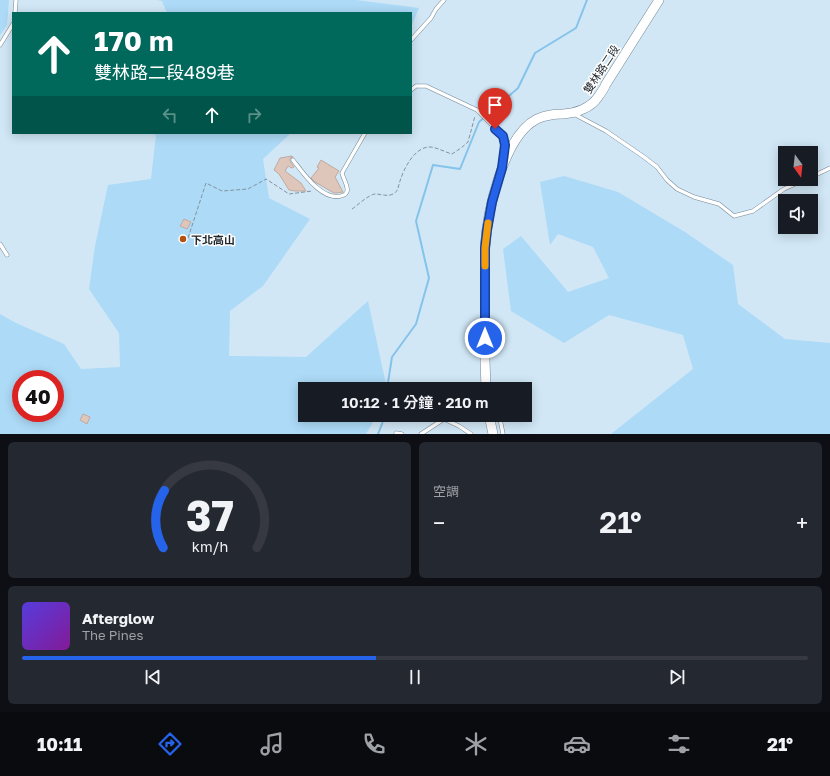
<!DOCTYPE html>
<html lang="zh-TW">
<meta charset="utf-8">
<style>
:root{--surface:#171b24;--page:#242831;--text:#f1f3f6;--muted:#9ea1a6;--line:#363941;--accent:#2563eb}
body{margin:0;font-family:"Golos Text","Noto Sans TC",sans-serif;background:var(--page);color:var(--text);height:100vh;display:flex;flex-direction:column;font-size:15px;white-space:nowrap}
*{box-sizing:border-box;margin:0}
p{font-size:13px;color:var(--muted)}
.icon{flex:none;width:22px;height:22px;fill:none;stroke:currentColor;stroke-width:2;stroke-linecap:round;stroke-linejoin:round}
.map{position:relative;height:434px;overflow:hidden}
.sheet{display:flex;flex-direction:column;gap:8px;padding:8px;background:#0d0f14;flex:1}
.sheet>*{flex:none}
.banner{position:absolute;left:12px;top:12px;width:400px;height:122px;border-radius:0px;box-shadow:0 2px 10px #0003;background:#00695c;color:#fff;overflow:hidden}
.needle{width:26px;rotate:165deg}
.controls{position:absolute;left:778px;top:146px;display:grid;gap:8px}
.controls a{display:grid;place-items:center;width:40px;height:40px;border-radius:0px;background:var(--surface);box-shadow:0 2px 10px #0003;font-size:20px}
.speed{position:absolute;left:12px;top:370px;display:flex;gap:8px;font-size:20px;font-weight:700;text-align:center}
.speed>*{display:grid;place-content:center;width:52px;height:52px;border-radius:50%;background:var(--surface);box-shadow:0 2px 10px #0003;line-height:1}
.speed .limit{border:6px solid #d22;background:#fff;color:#111}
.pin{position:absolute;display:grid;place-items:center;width:34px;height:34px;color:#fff;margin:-41px -17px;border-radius:50% 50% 50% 0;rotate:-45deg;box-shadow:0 0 4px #0007}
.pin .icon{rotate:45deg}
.me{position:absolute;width:44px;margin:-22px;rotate:0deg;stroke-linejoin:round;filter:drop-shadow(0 0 3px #0008)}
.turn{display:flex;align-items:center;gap:14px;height:84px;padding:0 16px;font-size:18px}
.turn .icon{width:52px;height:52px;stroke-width:2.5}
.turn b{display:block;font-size:28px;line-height:34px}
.lanes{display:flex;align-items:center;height:38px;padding:0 16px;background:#0003;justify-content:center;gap:20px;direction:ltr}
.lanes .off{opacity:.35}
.big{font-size:30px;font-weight:600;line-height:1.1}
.sheet .widget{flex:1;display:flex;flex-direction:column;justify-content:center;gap:6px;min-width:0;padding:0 14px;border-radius:6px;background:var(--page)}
.sheet .dial{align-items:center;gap:0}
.dial svg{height:104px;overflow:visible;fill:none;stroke:var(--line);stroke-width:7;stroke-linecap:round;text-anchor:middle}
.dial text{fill:var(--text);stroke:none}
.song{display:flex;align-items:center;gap:12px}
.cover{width:48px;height:48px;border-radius:6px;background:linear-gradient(135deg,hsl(250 70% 55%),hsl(290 70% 35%))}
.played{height:4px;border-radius:2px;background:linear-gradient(90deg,var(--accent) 45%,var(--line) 45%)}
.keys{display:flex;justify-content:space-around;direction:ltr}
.heat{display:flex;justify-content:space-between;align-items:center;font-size:22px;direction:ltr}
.sheet .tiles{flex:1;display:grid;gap:8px;grid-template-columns:1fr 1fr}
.widget:last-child{grid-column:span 2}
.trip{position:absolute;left:298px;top:382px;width:234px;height:40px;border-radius:0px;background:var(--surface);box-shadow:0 2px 10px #0003;font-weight:600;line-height:40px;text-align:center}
.tabs{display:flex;height:64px;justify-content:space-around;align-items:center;background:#090b0e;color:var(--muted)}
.tabs .icon{width:28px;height:28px}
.tabs .selected{color:var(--accent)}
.tabs b{font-size:18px;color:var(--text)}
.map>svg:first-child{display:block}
.green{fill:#addaf7;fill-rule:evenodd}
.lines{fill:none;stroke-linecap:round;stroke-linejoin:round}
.stream{stroke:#85c3ea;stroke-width:2}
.building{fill:#dec6bb;stroke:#c1aa9f}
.service-casing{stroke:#758997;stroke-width:4.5}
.tertiary-casing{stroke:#758997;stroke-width:10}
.path{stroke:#82929d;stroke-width:1;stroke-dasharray:4 2;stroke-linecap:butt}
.service{stroke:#fff;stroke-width:3.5}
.tertiary{stroke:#fff;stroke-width:9}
.route-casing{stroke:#184099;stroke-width:10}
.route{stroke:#2563eb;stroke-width:7}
.slow{stroke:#f59e0b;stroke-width:7}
.poi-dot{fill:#b35113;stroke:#fff;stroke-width:1.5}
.labels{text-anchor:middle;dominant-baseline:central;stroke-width:3;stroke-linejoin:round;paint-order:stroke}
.street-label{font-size:11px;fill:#20292e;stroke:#fff}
.poi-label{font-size:11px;font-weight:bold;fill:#20292e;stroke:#fff;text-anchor:start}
</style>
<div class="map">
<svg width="830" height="434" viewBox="0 0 830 434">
<rect width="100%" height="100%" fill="#d1e7f6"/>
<path class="green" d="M0 0H9L7 25 0 35Z
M157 0H356L419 8 411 27V13H167L162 1Z
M149 133H291L263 159 269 198 310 219 263 286 230 311 229 356 306 357 368 301 387 389H305V415H377L366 434H0V314L16 323 64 344 81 369 120 367 119 333 89 289 95 246 108 185 151 179 156 135ZM21 379H55V413H21Z
M564 176 618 192 685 232 733 265 738 304 785 339 830 343V434H611L693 369 683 335 609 315 564 343 511 311 503 249 521 236 568 292 609 278 593 247 558 234 550 245 540 182Z"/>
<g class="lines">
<path class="stream" d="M387 389 392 357 416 324 429 278 416 221 433 165 460 169 479 122 518 88 535 53 576 28 587 0
M378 434 382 424 384 415"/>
</g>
<path class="building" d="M292 156 293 157 290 158V161L294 167 292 168 288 166 285 171 301 183 306 191H295L289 190 279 174 274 170 280 158Z
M321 160 339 171 335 177 343 192 336 193H334L315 182 311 178 319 168 317 167Z
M184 219 191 222 187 229 180 226Z
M83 414 90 417 87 424 80 420Z"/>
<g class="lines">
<defs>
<path id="service" d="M15 13 16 0
M411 40 431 18 436 9 444 0
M0 45 13 24
M411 90 416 86H426L477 110 503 136 505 145 503 157
M574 114 606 131 644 157 657 167 667 180 677 189 694 197 719 204 734 216 753 211 784 189 806 179
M293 160C303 173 324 204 344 195 346 194 348 191 347 188 347 184 343 178 342 173L365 133
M811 177 830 168
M0 244 7 255
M500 419 503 434
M396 433 402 434
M421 434 444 419 459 426 471 434"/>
<path id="tertiary" d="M486 389 485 359V248C487 213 503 136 537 119 546 115 554 114 563 114 576 113 591 108 598 97 601 93 604 89 606 84L659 0
M489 415 493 434"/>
</defs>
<use href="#service" class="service-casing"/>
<use href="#tertiary" class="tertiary-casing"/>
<path class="path" d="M352 209C358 205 368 195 375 194 381 194 387 197 393 194 399 191 398 186 400 181 404 168 415 146 431 147 438 148 445 152 452 154L461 148 468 142 475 116
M188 238 206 183 222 191 248 189 266 179 289 194 312 191"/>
<use href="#service" class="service"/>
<use href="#tertiary" class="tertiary"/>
</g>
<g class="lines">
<defs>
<path id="route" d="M485 338V248L487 230 492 202 502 168 505 145 503 136 495 129"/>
</defs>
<use href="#route" class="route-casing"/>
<use href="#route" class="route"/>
<path class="slow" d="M485 266V248L488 223"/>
</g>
<circle class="poi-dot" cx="183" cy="239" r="4"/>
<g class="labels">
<g class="street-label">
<text transform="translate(601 69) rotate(-57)">雙林路二段</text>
</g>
<g class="poi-label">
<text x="191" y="239">下北高山</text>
</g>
</g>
</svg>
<div class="controls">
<a><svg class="needle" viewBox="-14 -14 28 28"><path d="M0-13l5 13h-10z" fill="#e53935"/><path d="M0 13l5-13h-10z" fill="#9ea1a6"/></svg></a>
<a><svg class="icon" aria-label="sound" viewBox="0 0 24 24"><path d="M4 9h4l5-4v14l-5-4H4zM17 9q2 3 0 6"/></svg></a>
</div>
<div class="speed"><div class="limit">40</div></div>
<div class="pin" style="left:495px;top:129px;background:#d93025"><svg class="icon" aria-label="arrive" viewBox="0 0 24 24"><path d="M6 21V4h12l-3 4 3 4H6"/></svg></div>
<svg class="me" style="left:485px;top:338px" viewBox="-20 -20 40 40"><circle r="17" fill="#2563eb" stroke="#fff" stroke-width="3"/><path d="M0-11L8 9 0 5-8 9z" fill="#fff"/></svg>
<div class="trip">10:12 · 1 分鐘 · 210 m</div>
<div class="banner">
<div class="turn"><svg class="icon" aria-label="ahead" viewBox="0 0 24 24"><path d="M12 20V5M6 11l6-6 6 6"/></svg><div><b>170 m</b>雙林路二段489巷</div></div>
<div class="lanes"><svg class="icon off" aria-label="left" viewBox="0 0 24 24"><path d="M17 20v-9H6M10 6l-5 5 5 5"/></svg><svg class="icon" aria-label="ahead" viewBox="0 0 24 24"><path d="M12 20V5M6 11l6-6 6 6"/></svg><svg class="icon off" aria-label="right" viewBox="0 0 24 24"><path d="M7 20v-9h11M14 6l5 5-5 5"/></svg></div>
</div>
</div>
<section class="sheet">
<div class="tiles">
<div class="widget dial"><svg viewBox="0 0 100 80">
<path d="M14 69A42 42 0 1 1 86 69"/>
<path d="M14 69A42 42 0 0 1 15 25" stroke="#2563eb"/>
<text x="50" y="56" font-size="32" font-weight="700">37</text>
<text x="50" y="72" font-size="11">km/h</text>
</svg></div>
<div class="widget"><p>空調</p>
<div class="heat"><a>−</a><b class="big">21°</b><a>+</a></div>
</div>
<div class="widget">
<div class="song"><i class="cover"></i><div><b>Afterglow</b><p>The Pines</p></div></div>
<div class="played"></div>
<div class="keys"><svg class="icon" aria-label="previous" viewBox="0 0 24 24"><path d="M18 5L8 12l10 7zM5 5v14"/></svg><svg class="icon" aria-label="pause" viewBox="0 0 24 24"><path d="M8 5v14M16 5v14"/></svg><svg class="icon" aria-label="next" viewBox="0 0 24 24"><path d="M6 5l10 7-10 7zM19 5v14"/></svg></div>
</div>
</div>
</section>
<nav class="tabs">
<b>10:11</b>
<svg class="icon selected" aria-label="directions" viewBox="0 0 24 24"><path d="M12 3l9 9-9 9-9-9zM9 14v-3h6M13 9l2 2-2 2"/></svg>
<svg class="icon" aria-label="music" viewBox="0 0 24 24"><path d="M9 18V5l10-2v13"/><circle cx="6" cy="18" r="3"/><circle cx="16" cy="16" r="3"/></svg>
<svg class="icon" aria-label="phone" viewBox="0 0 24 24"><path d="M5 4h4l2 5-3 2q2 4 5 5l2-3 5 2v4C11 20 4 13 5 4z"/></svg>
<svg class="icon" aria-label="climate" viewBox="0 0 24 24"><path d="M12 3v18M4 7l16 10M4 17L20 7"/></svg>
<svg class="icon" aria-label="car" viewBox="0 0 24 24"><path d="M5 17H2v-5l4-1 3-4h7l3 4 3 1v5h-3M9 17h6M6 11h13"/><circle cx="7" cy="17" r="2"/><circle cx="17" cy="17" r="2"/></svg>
<svg class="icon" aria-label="filters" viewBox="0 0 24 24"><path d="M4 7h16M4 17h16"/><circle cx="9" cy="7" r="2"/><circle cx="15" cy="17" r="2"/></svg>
<b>21°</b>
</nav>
